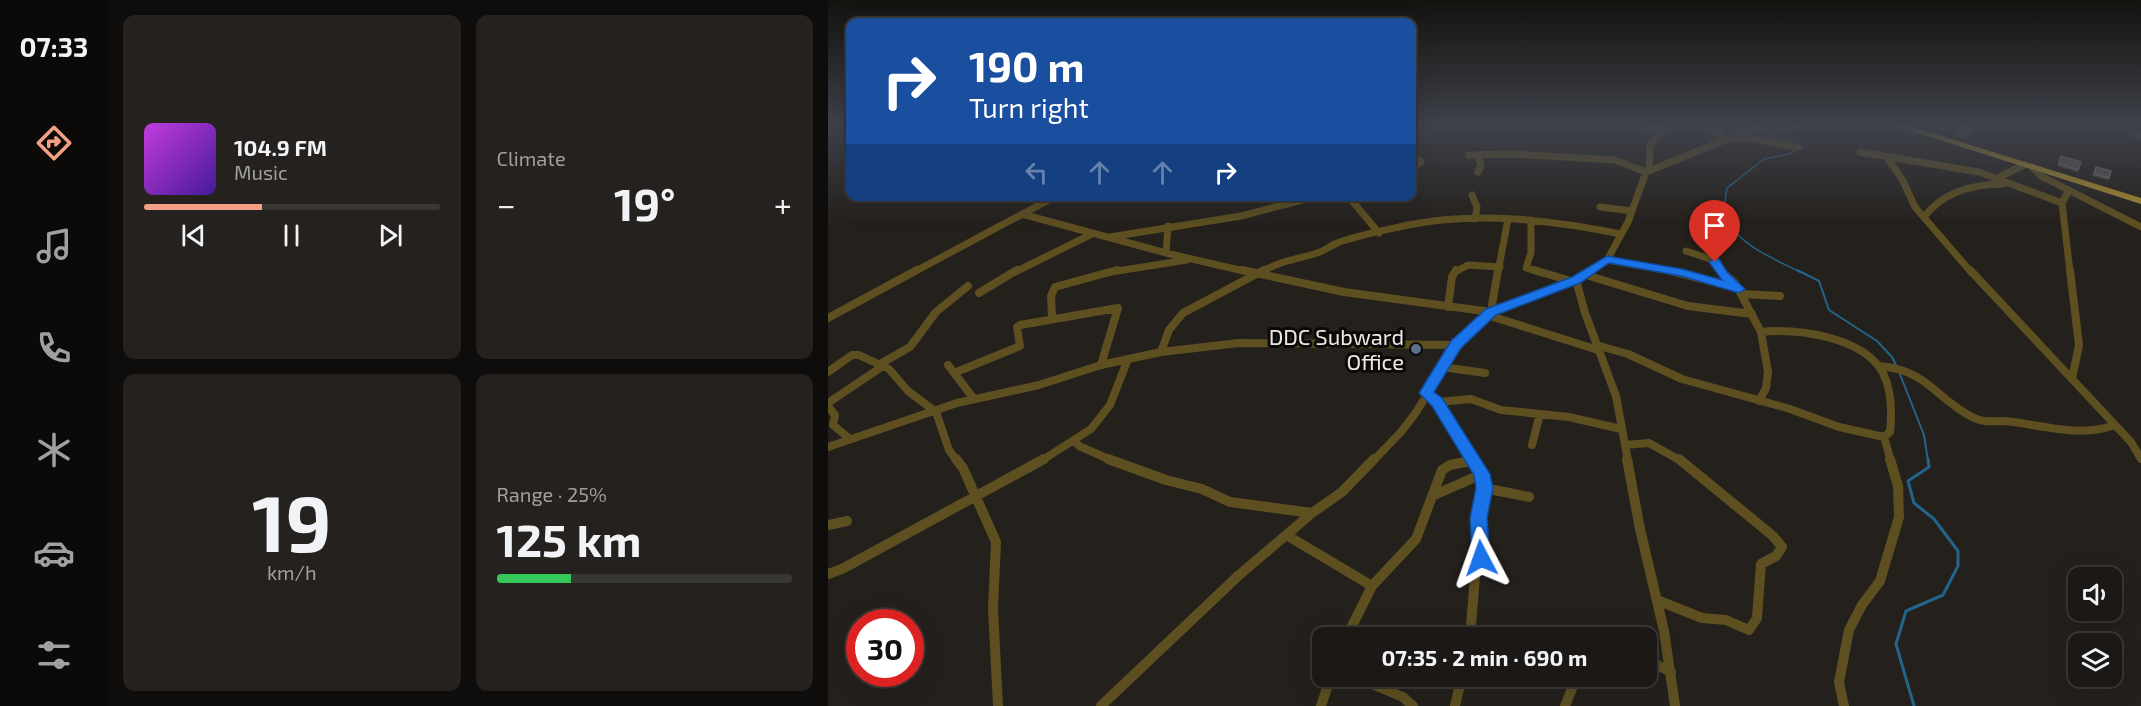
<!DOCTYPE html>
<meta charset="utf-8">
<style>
:root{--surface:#1b1815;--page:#24211e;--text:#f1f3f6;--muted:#a0a0a0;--line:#393734;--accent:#f39f86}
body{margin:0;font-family:"Exo 2",sans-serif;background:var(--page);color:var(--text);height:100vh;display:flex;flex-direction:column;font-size:22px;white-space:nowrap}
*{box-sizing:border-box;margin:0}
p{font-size:20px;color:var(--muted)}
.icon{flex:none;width:33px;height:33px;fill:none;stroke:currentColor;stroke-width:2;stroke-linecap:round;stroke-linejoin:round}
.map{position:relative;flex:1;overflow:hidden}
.sheet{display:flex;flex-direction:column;gap:15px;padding:15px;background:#0f0d0c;width:720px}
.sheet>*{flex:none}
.top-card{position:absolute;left:18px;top:18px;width:570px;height:183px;border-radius:12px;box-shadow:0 6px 24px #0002,0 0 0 2px var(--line);background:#1a4fa0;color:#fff;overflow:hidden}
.fabs{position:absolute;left:1240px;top:567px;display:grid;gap:12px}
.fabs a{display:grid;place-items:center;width:54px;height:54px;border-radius:12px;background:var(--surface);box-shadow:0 6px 24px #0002,0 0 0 2px var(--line);font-size:30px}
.speed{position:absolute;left:18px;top:609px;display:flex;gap:12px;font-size:30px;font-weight:700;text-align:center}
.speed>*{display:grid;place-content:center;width:78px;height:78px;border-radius:50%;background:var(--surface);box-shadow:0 6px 24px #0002,0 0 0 2px var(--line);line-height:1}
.speed .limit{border:9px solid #d22;background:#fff;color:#111}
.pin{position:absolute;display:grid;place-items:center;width:51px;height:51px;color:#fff;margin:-62px -26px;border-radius:50% 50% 50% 0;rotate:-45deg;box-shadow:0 0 6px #0007}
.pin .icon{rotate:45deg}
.me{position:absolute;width:66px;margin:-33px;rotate:356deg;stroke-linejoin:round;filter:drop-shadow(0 0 4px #0008)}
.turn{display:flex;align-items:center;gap:21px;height:126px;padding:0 24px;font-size:27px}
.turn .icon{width:78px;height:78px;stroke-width:2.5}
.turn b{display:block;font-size:42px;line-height:51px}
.lanes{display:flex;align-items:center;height:57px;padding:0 24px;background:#0003;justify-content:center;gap:30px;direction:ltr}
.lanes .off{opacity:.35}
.big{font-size:45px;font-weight:700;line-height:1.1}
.sheet .widget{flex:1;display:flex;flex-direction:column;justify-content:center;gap:9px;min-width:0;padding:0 21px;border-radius:12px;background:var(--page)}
.sheet .dial{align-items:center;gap:0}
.dial b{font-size:78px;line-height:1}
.song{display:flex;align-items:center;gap:18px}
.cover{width:72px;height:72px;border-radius:9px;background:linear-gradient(135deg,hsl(290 70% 55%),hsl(260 70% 35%))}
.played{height:6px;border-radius:3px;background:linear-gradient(90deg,var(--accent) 40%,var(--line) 40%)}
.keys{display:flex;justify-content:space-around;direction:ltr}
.heat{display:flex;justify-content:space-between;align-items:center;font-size:33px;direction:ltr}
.charge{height:9px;border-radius:4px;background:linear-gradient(90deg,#34c759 25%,var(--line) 0)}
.sheet .tiles{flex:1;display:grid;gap:15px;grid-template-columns:repeat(2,1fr)}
.trip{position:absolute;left:484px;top:627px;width:345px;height:60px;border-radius:12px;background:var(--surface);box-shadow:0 6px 24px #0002,0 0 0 2px var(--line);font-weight:700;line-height:60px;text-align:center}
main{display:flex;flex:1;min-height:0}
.menu{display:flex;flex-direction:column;width:108px;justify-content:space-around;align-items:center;background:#0b0a08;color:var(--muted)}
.menu .icon{width:42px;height:42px}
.menu .on{color:var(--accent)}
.menu b{font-size:27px;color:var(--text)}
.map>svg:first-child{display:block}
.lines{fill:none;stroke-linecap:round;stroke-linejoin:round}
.stream-far2{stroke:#22648a;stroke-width:1.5}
.stream-far1{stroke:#22648a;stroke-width:2}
.stream{stroke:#22648a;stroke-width:3}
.minor-far2{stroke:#5d4f20;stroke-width:7}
.minor-far1{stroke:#5d4f20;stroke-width:8}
.minor{stroke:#5d4f20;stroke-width:10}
.highway{fill:#ab8e2a;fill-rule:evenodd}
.wall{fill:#4a4542}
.shaded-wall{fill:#342f2c}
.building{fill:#5c5754;stroke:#726e6b;stroke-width:1.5}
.route{fill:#1a73e8;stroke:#114b97;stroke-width:1.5}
.service-dot{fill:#5c6f8a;stroke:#0b0a08;stroke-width:2}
.labels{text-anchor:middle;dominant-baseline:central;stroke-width:6;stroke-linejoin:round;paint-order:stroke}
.poi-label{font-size:22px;fill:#ece9e7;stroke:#0b0a08;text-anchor:end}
</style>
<main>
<nav class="menu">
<b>07:33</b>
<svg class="icon on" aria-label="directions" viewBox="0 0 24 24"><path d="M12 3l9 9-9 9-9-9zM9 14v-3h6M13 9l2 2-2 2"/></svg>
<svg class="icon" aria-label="music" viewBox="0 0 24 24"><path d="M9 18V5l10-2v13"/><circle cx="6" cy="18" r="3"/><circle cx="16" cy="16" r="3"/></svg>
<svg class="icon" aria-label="phone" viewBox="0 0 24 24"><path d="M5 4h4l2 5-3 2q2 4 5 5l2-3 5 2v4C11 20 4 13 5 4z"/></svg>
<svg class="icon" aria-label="climate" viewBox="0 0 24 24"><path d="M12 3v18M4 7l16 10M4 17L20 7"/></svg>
<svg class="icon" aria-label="car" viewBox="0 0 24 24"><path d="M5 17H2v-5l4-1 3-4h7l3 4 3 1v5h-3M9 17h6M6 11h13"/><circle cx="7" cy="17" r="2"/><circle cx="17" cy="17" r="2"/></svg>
<svg class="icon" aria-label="filters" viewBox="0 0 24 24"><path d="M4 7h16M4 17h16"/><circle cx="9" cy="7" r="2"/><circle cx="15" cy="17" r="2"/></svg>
</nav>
<section class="sheet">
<div class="tiles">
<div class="widget">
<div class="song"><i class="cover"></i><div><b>104.9 FM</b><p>Music</p></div></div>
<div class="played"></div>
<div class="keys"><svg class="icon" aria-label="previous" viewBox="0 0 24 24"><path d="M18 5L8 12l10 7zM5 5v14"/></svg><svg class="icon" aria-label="pause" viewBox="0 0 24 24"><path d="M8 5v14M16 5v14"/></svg><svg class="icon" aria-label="next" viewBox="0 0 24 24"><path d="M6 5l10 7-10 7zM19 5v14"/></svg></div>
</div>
<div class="widget"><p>Climate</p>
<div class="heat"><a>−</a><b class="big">19°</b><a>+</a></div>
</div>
<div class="widget dial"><b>19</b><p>km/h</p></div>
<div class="widget"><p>Range · 25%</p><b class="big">125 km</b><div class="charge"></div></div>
</div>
</section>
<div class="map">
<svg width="1313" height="706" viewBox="0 0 1313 706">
<rect width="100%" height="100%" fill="#24201c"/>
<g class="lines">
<path class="stream-far2" d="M962 142 943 136 949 130 972 126
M970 145 974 147 961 154 936 159 899 188C897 198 895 211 900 221 912 246 949 260 972 272"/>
<path class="stream-far1" d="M969 270 991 281 1001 310 1049 341 1064 357 1069 367
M1071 372 1096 435 1100 461"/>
<path class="stream" d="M1086 706 1068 644 1078 611 1115 595 1130 566V551L1106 519 1086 503 1080 481 1101 467 1100 459"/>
<path class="minor-far2" d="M818 126 834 129
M905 135 933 126
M1309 135H1313
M897 139 920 138 969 147
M1032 152 1151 172 1234 203
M584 155 593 162 584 167
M641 155 683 154 787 160 818 172
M649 155 653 165 650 172
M1059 157 1075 181 1087 207 1143 272
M1204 167 1213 176 1313 227
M821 170 822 146 836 126
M1169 178 1196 165
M1241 190 1234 203 1242 272
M644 195 649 207 647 219
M520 196 551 233
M772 207 804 211
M194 214 338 253 420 272
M1096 217C1115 192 1144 184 1175 184
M703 220V253L698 268 711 272
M282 237 413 216 490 196
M858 251 885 260 893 272
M338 253 340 226
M779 260 848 272
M86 272 228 196
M187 272 264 234
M283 272 359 260
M433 272C455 260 467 260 489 253 496 251 502 246 509 243 531 235 558 230 580 225 650 211 724 220 793 234
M627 272 640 265 672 267
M670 272 680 219
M761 272 779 260 800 222 818 172 897 140 883 126"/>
<path class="minor-far1" d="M414 270 516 292 663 312
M706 270 743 281
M839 270 910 288
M892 270 907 283 933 332 940 372 938 388 931 401
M1142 270 1303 442 1313 459
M1242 270 1251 345 1244 379
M758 275 860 306 924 314
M748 280 757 313 788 396 800 461
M151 293 189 270
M914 294 952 296
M620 307 624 277 628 270
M667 310 664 305 670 270
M659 315 770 350
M0 318 89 270
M224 318 223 296 227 287 289 270
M768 345 800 354 854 379 962 409 1011 427 1056 437 1062 432C1064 413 1064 391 1055 373 1036 337 969 328 933 332
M333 352 341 330 355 313 436 270
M52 364 82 347 108 312 140 286
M120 365 146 399
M1051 366C1101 370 1107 399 1146 418 1156 423 1167 421 1178 421 1214 425 1252 438 1287 425
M614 367 657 373
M0 372 24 355H31L61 369 80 391 108 412 121 450 129 461
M126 373 192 346 189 327 192 325 290 308 273 365
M598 393 609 402 647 461
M609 402 643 399 673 410 741 417 793 429
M0 403 55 366
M0 406 7 415 5 425 22 439
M1056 437 1063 461
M247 441 251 446 285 461
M704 445 712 414
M797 445 821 443 853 461
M0 447 129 403 211 385 273 365 333 352 411 343 628 345
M213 461 263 429 282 405 300 359
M545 461 573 432 589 411 628 345 659 315 748 280 763 270
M644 461 647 460"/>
<path class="minor" d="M128 459 135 468 168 542 165 608 170 706
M280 459 338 480 374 489 402 502 484 513
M799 459 812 529 836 631 847 706
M656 488 701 497
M604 496 654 474
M0 525 19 521
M460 536 544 586
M0 574 14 569 216 459
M829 600 874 618 898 620 921 630 929 618 933 564 948 556 954 547 945 536 851 459
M518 638 544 586 588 539 614 470 622 465 647 460
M642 638 647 576 653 558 651 517 656 488 652 469 646 459
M774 638 778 635 783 638
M819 660 843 672
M524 676 575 697 585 706
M273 706 410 576 484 513 514 492 546 459
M493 706 503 676
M627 706 634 676
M737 706 749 676
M1016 706 1011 682 1021 630 1034 605 1052 581 1071 517 1070 486 1062 459"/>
<path class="highway" d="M1068 126H1082L1313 198V204Z"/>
</g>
<path class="wall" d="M1129 130 1143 135 1135 138 1127 135Z
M1233 156 1250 170 1249 172 1229 166Z
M1268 167 1281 178 1280 180 1264 176Z"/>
<path class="shaded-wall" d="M1145 130 1143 135 1135 138 1138 134Z"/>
<path class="building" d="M1136 127 1145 130 1138 134 1129 130Z
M1233 156 1253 162 1250 170 1231 164Z
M1268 167 1283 171 1281 178 1266 174Z"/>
<linearGradient id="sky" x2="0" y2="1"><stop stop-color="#14120f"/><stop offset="0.56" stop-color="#3f424b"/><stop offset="1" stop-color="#3f424b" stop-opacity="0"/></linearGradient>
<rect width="1313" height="225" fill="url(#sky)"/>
<path class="route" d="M779 256 854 269 894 280 881 262 887 258 891 259 899 272 917 289 911 293 853 276 781 263 752 283 668 315 633 348 606 392 614 398 662 474 665 488 659 518 662 558 659 564 653 566 647 564 644 558 642 518 648 488 646 475 604 406 591 393 623 341 658 309 744 277Z"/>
<circle class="service-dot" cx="588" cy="349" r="6"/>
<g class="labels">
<g class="poi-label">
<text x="576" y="336">DDC Subward<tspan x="576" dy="25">Office</tspan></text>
</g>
</g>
</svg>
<div class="fabs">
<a><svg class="icon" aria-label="sound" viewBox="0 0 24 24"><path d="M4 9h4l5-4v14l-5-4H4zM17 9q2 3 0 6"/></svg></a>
<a><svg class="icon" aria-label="layers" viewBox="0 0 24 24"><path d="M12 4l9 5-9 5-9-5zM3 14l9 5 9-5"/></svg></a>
</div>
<div class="speed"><div class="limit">30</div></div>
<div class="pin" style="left:887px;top:262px;background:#d93025"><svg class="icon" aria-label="arrive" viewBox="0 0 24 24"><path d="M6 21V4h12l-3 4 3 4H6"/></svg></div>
<svg class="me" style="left:653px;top:558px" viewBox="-20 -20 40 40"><path d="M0-17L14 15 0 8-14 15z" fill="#1a73e8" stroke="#fff" stroke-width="4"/></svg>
<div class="trip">07:35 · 2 min · 690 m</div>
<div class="top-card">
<div class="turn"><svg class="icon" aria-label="right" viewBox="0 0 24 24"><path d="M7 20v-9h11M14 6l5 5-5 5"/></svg><div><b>190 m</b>Turn right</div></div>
<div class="lanes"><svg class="icon off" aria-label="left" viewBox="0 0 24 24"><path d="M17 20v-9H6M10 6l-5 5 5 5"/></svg><svg class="icon off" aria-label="ahead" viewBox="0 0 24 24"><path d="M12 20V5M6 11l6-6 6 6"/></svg><svg class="icon off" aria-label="ahead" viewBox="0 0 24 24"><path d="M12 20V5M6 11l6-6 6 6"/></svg><svg class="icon" aria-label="right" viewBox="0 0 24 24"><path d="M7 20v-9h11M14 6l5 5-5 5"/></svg></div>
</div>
</div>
</main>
